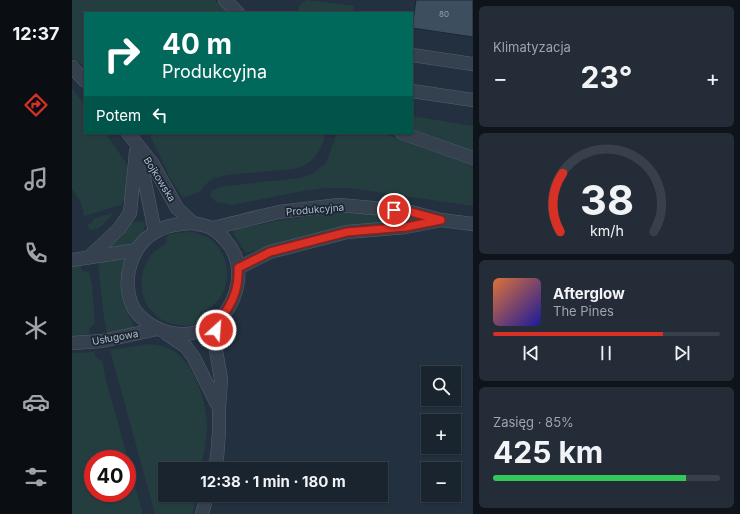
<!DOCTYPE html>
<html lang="pl">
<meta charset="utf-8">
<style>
:root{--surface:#1a242f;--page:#232c37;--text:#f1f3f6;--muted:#9fa4aa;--line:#38414b;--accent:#d93025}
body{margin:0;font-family:Inter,sans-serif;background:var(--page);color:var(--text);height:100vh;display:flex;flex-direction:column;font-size:15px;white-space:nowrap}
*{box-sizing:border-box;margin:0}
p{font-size:13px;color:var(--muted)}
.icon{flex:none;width:22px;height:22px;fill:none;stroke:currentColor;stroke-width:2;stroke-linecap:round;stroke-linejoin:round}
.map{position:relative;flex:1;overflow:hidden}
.sheet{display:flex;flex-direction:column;gap:6px;padding:6px;background:#0e141a;width:267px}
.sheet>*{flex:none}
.hud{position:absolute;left:12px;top:12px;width:329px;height:122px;border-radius:0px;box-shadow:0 1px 3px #0004,0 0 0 1px var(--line);background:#00695c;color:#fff;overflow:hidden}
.buttons{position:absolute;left:349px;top:366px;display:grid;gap:8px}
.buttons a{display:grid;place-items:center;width:40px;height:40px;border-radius:0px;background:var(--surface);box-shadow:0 1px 3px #0004,0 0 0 1px var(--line);font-size:20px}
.speed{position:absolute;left:12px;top:450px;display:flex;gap:8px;font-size:20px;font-weight:700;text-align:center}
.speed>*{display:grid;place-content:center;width:52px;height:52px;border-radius:50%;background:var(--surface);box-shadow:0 1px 3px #0004,0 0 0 1px var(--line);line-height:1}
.speed .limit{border:6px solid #d22;background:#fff;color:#111}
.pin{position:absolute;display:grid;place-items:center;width:34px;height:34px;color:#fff;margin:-17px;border:2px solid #fff;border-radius:50%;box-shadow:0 1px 4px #0007}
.me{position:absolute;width:44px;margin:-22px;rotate:26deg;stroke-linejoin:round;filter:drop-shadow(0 0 3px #0008)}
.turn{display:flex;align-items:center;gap:14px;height:84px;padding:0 12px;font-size:18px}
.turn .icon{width:52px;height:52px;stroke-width:2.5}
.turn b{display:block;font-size:28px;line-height:34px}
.then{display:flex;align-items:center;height:38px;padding:0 12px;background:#0003;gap:8px;font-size:15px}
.big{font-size:30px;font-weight:700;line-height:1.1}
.sheet .widget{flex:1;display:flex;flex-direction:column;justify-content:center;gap:6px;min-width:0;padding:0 14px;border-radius:6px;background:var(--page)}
.sheet .dial{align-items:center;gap:0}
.dial svg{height:104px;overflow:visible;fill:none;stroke:var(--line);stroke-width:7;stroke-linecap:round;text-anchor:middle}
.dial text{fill:var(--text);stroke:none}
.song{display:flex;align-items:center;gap:12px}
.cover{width:48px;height:48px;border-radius:6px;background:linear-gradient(135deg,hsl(20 70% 55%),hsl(240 70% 35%))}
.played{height:4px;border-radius:2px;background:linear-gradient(90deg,var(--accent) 75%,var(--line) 75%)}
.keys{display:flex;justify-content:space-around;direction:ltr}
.heat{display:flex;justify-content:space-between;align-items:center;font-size:22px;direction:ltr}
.charge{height:6px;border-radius:3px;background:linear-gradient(90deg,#34c759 85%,var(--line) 0)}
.trip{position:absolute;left:86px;top:462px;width:230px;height:40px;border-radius:0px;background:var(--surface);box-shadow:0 1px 3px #0004,0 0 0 1px var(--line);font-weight:700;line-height:40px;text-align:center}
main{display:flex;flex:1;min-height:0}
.tabs{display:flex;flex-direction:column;width:72px;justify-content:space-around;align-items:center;background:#0a0e13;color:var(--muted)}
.tabs .icon{width:28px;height:28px}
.tabs .on{color:var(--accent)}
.tabs b{font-size:18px;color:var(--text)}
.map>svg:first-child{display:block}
.green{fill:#243e40;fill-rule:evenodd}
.building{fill:#3d4e5f;stroke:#1d2836}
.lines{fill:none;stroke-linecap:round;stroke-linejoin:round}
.minor-casing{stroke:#545f6d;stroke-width:14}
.minor{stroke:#36414f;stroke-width:13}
.route-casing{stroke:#8d1f18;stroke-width:10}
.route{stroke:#d93025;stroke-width:7}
.labels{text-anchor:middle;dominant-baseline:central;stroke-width:3.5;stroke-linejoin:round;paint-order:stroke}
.number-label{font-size:8px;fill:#95a0af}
.street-label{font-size:10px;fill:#b2bcca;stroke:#1b2634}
</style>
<main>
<nav class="tabs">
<b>12:37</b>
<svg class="icon on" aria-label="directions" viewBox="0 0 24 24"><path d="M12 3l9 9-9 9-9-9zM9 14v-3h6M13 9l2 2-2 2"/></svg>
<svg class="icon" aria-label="music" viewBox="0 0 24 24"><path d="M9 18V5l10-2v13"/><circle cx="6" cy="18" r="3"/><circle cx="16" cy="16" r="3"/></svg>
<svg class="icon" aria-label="phone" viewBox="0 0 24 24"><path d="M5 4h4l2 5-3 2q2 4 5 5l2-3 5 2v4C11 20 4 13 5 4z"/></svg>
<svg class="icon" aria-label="climate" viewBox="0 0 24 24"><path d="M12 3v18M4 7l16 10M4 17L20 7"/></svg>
<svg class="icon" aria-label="car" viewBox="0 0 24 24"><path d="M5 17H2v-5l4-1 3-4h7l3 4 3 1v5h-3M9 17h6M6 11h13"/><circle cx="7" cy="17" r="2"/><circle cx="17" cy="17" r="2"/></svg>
<svg class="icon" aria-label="filters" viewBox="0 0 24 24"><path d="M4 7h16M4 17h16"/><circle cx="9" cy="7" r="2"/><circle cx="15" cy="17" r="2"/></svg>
</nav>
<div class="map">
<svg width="401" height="514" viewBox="0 0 401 514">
<rect width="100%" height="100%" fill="#22303f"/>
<path class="green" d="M0 0H143L157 13H13V67L0 58Z
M235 0 282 6 281 13H226C227 5 228 3 235 0Z
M0 88 13 106V133H33L53 161 57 173 56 201 52 200 49 205 12 216 9 203 0 189Z
M340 116 401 126V150L340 129Z
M77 133H254C248 153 242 164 221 169L155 175 142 178 135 183 128 192 111 198 98 178Z
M265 133H310L401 165V206L277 188H253L226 192 160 205 144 202 138 196 140 191 147 187 226 178 240 174 254 163Z
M272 212H297L339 218V220L285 225 253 231 174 253 161 233 162 230C198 222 234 215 272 212Z
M41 213C34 222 30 229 18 230L15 224H19L22 218Z
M74 221 71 232 59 247 34 250 51 236 61 222Z
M120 232C125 234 131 235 135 237 155 249 161 277 149 296 141 308 133 309 130 323 88 336 55 299 76 259 80 252 88 249 94 243L95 235 104 233Z
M54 257C44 285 49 304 64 329L35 334 31 310 26 263Z
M9 265 10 270 17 273 20 285 23 323 17 329 18 334 0 337V267Z
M77 344C86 345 95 346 103 352 123 365 136 406 135 429 134 443 131 456 129 469H93V495H123L121 514H83L38 350Z
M23 352V356L31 362 33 376 71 514H0V353ZM21 459H55V493H21Z"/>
<path class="building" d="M344 0H401V37L340 28Z"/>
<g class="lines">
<defs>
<path id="minor" d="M153 0 166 13
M340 55 401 64
M0 67 13 81
M340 91 401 100
M56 133 80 163 105 208 121 223
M330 133 401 158
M67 160 70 168 83 232
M121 223C127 225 136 225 141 229 146 232 151 237 154 241 175 265 167 300 146 321 132 335 106 337 89 330 79 326 66 317 61 307 49 281 58 247 83 232 94 225 108 224 121 223Z
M141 228 207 212 267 205 335 211 369 220 401 224
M17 257 47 229 58 213 64 152
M0 260 65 250
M166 268 198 252 275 232 334 227 365 221
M95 334 114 347 122 358 147 408
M0 343 30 341 85 329
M142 469 145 458 147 432V408L149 379 142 339 145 322
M130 514 135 495"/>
</defs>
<use href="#minor" class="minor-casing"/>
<use href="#minor" class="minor"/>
</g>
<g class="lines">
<defs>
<path id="route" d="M144 330C146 319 150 317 156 308 164 295 167 283 166 268L198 252 275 232 334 227 369 220 335 211 322 210"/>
</defs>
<use href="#route" class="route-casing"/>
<use href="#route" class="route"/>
</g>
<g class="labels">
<g class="number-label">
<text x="372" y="14">80</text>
</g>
<g class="street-label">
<text transform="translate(88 179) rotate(58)">Bojkowska</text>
<text transform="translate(243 209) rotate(-5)">Produkcyjna</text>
<text transform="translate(43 337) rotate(-10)">Usługowa</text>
</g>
</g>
</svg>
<div class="buttons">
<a><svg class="icon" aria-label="search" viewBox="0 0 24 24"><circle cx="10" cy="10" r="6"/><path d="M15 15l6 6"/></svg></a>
<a>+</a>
<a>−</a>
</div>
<div class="speed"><div class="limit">40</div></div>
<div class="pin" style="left:322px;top:210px;background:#d93025"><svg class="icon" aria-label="arrive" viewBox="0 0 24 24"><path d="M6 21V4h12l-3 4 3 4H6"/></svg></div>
<svg class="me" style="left:144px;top:330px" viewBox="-20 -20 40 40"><circle r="17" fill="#d93025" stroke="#fff" stroke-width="3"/><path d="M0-11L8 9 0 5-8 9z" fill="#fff"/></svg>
<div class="trip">12:38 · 1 min · 180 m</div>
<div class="hud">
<div class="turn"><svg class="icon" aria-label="right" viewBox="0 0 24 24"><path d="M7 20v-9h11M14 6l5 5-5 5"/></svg><div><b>40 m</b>Produkcyjna</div></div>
<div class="then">Potem<svg class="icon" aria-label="left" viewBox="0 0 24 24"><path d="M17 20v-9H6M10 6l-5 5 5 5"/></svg></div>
</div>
</div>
<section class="sheet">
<div class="widget"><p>Klimatyzacja</p>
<div class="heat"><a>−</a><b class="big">23°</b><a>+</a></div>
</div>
<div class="widget dial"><svg viewBox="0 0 100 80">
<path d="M14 69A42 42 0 1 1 86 69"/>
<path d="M14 69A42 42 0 0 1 16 24" stroke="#d93025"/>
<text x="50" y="56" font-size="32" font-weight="700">38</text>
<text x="50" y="72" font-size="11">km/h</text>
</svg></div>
<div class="widget">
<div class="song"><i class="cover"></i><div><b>Afterglow</b><p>The Pines</p></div></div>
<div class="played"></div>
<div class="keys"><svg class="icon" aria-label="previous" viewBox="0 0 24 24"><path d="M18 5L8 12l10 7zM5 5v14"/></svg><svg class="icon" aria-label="pause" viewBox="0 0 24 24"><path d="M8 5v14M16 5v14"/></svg><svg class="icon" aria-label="next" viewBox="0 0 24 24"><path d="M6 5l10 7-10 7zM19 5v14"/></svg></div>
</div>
<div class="widget"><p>Zasięg · 85%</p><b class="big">425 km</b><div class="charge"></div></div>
</section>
</main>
